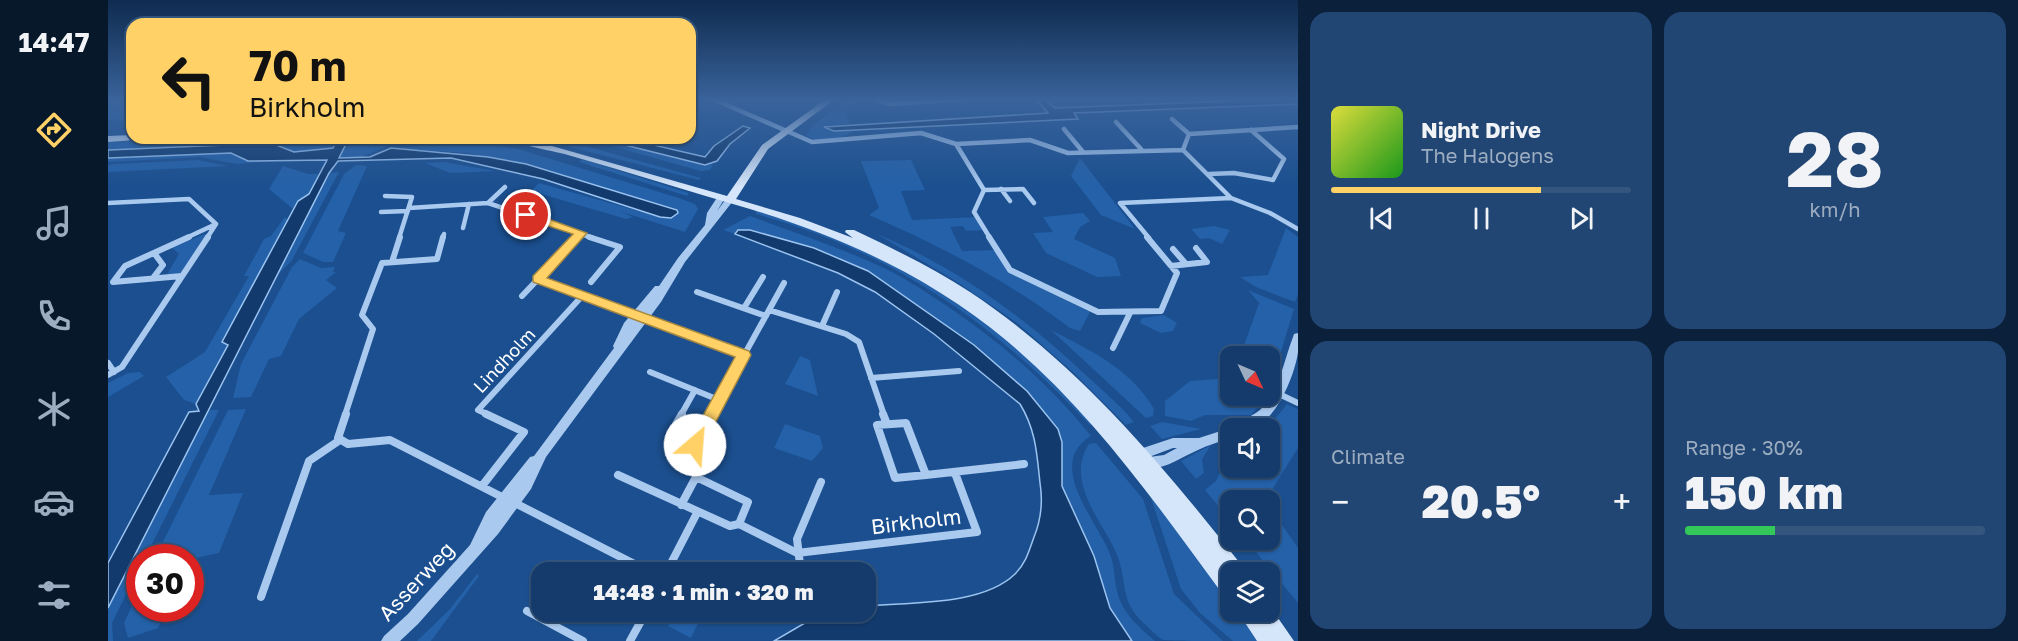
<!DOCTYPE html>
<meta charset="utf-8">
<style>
:root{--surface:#143b6b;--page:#214673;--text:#f1f3f6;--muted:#9dadc1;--line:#33557e;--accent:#ffd166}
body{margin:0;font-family:"Golos Text",sans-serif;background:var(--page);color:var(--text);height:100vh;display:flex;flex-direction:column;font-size:22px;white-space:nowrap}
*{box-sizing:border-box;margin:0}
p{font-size:20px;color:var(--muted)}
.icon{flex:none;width:33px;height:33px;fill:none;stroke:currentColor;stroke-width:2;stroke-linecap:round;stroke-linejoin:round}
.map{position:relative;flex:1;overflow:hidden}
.side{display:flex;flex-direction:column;gap:12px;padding:12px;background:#0b203b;width:720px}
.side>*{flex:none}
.guide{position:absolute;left:18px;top:18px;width:570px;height:126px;border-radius:18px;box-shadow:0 2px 4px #0004,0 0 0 2px var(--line);background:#ffd166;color:#111;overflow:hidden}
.needle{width:39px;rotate:134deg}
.tools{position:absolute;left:1112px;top:346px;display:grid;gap:12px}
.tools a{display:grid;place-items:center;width:60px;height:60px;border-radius:12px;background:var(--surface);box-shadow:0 2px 4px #0004,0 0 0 2px var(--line);font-size:30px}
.speed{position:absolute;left:18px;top:544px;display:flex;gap:12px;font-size:30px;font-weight:700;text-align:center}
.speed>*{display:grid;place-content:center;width:78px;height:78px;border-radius:50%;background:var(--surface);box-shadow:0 2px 4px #0004,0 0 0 2px var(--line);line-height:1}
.speed .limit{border:9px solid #d22;background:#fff;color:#111}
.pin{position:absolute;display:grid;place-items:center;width:51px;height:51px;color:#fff;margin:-26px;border:3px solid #fff;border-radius:50%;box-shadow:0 2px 6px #0007}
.me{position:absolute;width:66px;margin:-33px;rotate:27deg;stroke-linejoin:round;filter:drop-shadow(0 0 4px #0008)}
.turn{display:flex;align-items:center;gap:21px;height:126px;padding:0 24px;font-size:27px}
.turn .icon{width:78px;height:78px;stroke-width:2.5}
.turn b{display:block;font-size:42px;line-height:51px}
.big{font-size:45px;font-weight:800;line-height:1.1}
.side .widget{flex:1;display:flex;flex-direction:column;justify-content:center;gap:9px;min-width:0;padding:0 21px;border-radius:18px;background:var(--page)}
.side .dial{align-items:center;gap:0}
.dial b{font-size:78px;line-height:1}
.song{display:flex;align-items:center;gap:18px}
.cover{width:72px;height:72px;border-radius:9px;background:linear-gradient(135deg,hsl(60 70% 55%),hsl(120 70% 35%))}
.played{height:6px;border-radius:3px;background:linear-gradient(90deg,var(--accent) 70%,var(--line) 70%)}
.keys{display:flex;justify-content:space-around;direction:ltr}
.heat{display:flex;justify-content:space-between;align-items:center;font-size:33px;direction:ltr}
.charge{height:9px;border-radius:4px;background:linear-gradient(90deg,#34c759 30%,var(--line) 0)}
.side .tiles{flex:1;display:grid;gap:12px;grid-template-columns:repeat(2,1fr)}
.trip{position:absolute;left:423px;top:562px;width:345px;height:60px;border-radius:18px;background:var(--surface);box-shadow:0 2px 4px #0004,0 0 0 2px var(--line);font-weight:800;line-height:60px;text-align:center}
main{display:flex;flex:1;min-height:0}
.tab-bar{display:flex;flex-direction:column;width:108px;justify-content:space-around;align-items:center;background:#08182b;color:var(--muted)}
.tab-bar .icon{width:42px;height:42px}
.tab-bar .active{color:var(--accent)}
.tab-bar b{font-size:27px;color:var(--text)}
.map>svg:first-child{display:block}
.green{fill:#2461a8}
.water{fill:#123a6d;stroke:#9cc4f0;stroke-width:1.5}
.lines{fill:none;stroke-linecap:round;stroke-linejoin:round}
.minor-far2{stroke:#a9c9ee;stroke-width:4.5}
.minor-far1{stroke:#a9c9ee;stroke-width:6}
.minor{stroke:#a9c9ee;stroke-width:8}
.tertiary{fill:#a9c9ee;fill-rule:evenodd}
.secondary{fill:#d6e6fa;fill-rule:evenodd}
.route{fill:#ffd166;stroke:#a68842;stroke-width:1.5}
.labels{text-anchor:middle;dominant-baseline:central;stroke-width:6;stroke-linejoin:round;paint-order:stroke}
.street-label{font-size:18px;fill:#fff;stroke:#1b4f8f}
.near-street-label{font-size:21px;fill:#fff;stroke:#1b4f8f}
</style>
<main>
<nav class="tab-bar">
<b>14:47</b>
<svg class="icon active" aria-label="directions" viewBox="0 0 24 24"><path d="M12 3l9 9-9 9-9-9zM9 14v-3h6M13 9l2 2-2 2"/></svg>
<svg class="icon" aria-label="music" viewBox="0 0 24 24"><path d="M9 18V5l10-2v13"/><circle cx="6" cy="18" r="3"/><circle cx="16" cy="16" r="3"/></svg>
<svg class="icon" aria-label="phone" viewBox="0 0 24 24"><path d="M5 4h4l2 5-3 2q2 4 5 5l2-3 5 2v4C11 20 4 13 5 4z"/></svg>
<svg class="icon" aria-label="climate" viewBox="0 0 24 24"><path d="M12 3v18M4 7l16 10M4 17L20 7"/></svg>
<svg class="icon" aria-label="car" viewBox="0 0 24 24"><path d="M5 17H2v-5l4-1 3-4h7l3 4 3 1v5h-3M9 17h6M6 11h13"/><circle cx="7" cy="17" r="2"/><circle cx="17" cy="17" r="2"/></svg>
<svg class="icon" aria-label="filters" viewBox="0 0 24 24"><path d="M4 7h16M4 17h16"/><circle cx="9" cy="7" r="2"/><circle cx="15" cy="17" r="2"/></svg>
</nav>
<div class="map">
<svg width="1190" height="641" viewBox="0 0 1190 641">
<rect width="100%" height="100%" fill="#1b4f8f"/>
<path class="green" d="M741 99H753L738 112 742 124 719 125 726 131 747 130C735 140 711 143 698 136L704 126Z
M0 101H24V119L0 120Z
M91 138H230L225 149 186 152 163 143 0 150V142Z
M240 138H290L289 142 253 157 230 158Z
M427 138H448L593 178 591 180Z
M475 138H503L518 145 597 165 605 164 602 170 593 171Z
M358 143H374L410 149 571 198 587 204 590 209 577 232 511 211 525 217 518 219 423 191 431 183 552 217 558 218 569 210 418 164 359 153 283 148Z
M123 153 140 161 167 160 129 164 92 157 0 162V158Z
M972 158 1027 229 993 215 963 176Z
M474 159 581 193 579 196 471 162Z
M90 160 120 166 0 172V165L6 164Z
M803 160 817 190 793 191 804 220 870 217 877 230 858 231 855 226 842 227 854 251 888 250 900 272 982 312 972 331 962 328C900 281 833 246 761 215L771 208 753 161Z
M336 162 387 171 342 173 317 163Z
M248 165 259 166 230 231 238 233 225 262H215L195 253 236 174Z
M175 166 200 174H212L201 195 190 201 185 209 161 189Z
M231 172 184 260 170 275 221 173Z
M648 210C729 236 804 268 873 319 915 349 951 387 987 424L982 425C887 324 784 251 648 214Z
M975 213 982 221 972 227 966 239 1007 258 1013 276 989 277 938 253 925 233 945 232 935 217Z
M642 216C688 233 734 248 778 269 797 278 816 291 833 302 890 340 940 382 983 436 936 464 990 522 1002 554 1007 566 1006 579 1009 591 1014 613 1031 627 1047 641H1024L1002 608 986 556 954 486V442L950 429 919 391 866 345 760 271 706 248 642 230H630L627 234 615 230Z
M177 217 180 220 114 341 121 344 88 404 76 400 58 377 97 352 141 276H136L156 239 163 236Z
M1106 226 1122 230 1114 244 1101 238 1092 239 1083 229Z
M1178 228 1190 237V294L1187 302 1148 287 1132 277 1160 275Z
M99 233 72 275 58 276 71 254 64 248Z
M769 234C848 267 918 318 980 377 996 392 1013 406 1026 422L1018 425 965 372 908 322 846 280Z
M192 259 213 268 227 267 225 272H228L218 280 229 288 191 319 173 356 161 359 143 397 125 398 133 364 184 267Z
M1140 290 1186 309 1161 391V357H1132L1151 303Z
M1056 315 1069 323 1065 331 1053 333 1032 323 1034 318Z
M943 330C982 350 1023 369 1046 409L1045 416 1038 418Z
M692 356 702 360 710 396 677 384Z
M32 372 36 376 0 397V383L20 373Z
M1122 378V396H1159L1143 415H1097L1083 421 1057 416V401L1082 381Z
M1179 404 1190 409V448L1157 501H1122V520L1097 490 1108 481 1122 450V468H1161L1159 429Z
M138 409 101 495 135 493 111 553 83 559 47 558 120 410Z
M101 410H111L37 558H32L31 568 4 623 5 641H0V608Z
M1054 422 1093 429 1054 439 1042 426Z
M677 424 712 436 715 448 704 461 666 448Z
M988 443 1035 499 1066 594 1115 641C1102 641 1065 641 1055 640 1050 637 1045 632 1041 628 1008 601 1022 583 1007 550 992 519 957 480 981 444Z
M1103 445 1094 459 1096 473 1088 479 1073 461Z
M1047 496 1122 595V612H1135L1156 641H1125L1092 613 1073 589 1043 498Z
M1161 506 1190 548V603L1138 540H1161Z
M369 574 371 576 323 641H309L342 609Z
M31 590 32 609H59L50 628 20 638 16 623Z
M567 612H592L594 615 583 638 560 626Z"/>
<path class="water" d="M928 99H935L947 108 1175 99H1190V104L966 113 970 119 747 130 726 131 716 127 940 113Z
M635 126 642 128 622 144 609 161 597 165 517 145 516 142 524 140 597 157 606 146Z
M230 138H241L231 158 262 157 283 148 380 157 418 164 569 210 570 213 563 218 552 217 435 179 343 158 230 161 221 173 0 608V563L81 412 91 411 88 404 120 345 114 342 190 201 201 194 219 160 140 161 123 153 0 158V150L163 143 186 152 225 148Z
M630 230H642L706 248 760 271 866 345 919 391 950 429 954 442V486L986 556 1002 608 1024 641H666L702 620 723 612H758V606C802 602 874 606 907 574 918 563 921 551 926 537 933 520 935 502 932 483 929 455 928 430 912 404L826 334 767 292 730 273 627 234Z"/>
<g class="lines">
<path class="minor-far2" d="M605 99 704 142 813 133 848 144 922 140 960 153 1075 150 1123 198 1162 213 1190 229
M767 99 782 104 859 99
M1064 119 1081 134 1075 150
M1008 122 1033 149
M956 129 975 152
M1081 134 1190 127
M848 144 876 190 866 212 882 238
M1101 174 1126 173 1165 180 1176 159 1143 130
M893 189 902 201
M876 190 915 189 926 203
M277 196 304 197 291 238
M0 203 81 199 108 224
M380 203 397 187
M301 208 380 203 485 238
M273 212 300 211
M355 228 361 204
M78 238 108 224
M99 238 108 224
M335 238 336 234
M468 238 473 233
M1041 238 1012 203 1123 198"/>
<path class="minor-far1" d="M481 237 512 247 483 282
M881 237 902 270 990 312 1053 311 1069 273 1039 237
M1065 249 1078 264
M284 262 292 237
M1063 266 1099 262 1088 248
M74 276 5 282 17 266 81 237
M45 278 55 265 46 253
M430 279 636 355
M589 292 658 316
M414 296 470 237
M636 308 655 277
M661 310 738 334 751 342 776 415
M714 326 729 292
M1005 348 1022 313
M0 363 6 372
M542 372 611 400
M0 375 14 367 100 237
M763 378 851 371
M1171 394 1190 403
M237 415 265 329 254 315 274 263 329 259 335 237
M381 415 370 410 475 295
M573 415 587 390
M603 415 676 283"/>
<path class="minor" d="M238 414 230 438 240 444 282 440 396 498
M574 414 562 435 587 445 604 414
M775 414 779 424
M798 423 818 475 787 478 769 425Z
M510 475 622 526 631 524 689 553 869 532 847 473
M818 475 916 464
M374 486 416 432 378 414
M405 502 544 573
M573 505 588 477 640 502 631 524
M558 573 589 513
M693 573 689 539 713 482
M153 597 201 461 232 440
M419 611 475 641
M522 641 538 612"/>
<path class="tertiary" d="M613 195 617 198 609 211 618 199 621 198 625 201 577 262 553 302 438 457 423 489 390 534 310 624 292 641H273L276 636 300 614 362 545 378 512 422 457 426 456 506 348 505 346 516 323 547 286H551L570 258 597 225 599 213 610 196Z
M1190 333C1190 339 1190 346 1190 352 1187 375 1167 425 1141 429 1135 430 1128 429 1122 429V438C1111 442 1100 445 1090 450 1071 458 1052 474 1031 466L1029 461 1025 460 1023 456 1025 452 1029 450 1065 438H1091L1122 428 1125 429C1131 420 1147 416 1155 407 1172 388 1176 360 1185 337L1186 334ZM1065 448H1069L1056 455 1041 457Z"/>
<path class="secondary" d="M718 99H727L660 149 628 199 692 218 745 238 737 232 738 230H746C786 249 825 268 862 292 971 364 1055 466 1135 567L1137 573H1122V598L1116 596C1050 506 985 413 899 341 824 278 735 237 642 209 582 192 521 172 460 155 446 151 404 144 395 138H412L444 146 619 196 654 145Z
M24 135V138H28L27 140 0 142V136Z
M1161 605 1186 641H1149L1130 612H1161Z"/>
</g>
<linearGradient id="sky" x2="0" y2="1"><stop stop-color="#0f2b4f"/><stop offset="0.53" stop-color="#39639b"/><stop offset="1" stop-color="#39639b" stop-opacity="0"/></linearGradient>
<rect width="1190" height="188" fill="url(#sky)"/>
<path class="route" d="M418 211 479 233 439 278 641 351 643 355 593 450H582L579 445 627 357 425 282V276L465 234 413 217V212Z"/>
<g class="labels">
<g class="street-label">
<text transform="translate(396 360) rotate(-47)">Lindholm</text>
</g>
<g class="near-street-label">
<text transform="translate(808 521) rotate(-7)">Birkholm</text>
<text transform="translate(308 581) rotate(-47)">Asserweg</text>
</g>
</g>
</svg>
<div class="tools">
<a><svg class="needle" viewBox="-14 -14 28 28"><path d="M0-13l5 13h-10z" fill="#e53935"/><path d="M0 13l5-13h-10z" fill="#9dadc1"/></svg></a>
<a><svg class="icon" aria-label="sound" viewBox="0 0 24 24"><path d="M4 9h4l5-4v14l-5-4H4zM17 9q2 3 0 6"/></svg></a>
<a><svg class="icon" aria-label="search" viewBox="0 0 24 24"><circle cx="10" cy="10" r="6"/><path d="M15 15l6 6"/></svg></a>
<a><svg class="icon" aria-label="layers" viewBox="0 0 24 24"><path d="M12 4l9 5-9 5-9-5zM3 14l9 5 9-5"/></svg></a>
</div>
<div class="speed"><div class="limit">30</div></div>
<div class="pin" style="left:418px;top:215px;background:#d93025"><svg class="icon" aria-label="arrive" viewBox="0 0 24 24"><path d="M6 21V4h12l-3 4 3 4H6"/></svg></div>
<svg class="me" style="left:587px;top:445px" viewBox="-20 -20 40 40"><circle r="19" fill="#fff"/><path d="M0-13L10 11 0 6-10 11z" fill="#ffd166"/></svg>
<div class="trip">14:48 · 1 min · 320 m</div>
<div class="guide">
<div class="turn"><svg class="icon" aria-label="left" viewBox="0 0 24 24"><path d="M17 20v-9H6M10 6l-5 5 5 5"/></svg><div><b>70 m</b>Birkholm</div></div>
</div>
</div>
<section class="side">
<div class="tiles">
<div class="widget">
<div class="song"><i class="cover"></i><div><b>Night Drive</b><p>The Halogens</p></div></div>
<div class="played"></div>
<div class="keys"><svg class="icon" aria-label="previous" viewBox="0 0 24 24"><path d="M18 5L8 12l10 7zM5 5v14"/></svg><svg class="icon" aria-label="pause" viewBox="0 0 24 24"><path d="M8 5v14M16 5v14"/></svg><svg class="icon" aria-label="next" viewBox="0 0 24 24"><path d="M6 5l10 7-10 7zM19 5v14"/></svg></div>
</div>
<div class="widget dial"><b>28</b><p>km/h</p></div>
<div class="widget"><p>Climate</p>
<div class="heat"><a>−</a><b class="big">20.5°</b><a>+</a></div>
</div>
<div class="widget"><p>Range · 30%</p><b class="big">150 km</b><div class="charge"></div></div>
</div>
</section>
</main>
